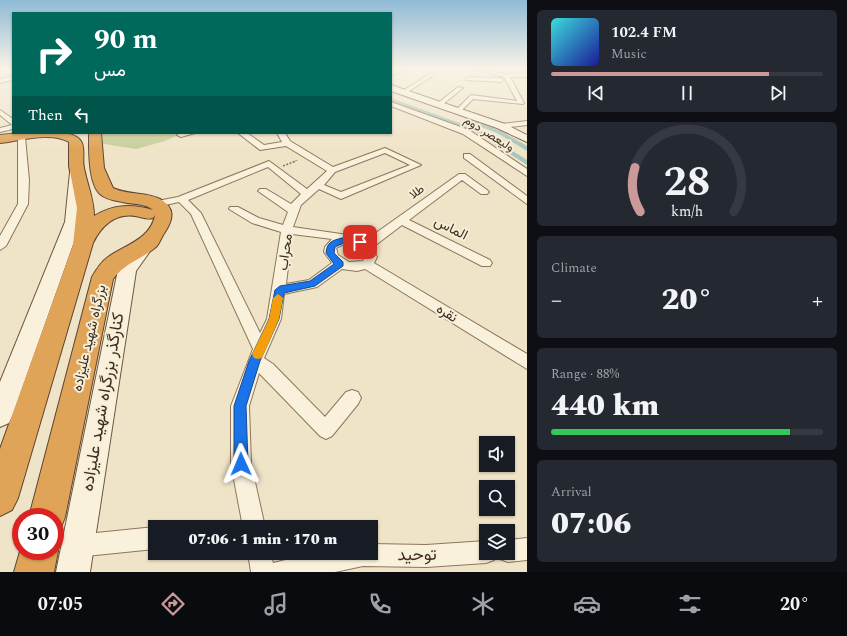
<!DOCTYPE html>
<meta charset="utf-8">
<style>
:root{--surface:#171b24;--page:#242831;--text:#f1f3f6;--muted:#9ea1a6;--line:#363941;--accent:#cc999b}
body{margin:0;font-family:Spectral,Vazirmatn,serif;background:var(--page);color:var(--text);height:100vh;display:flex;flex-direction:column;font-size:15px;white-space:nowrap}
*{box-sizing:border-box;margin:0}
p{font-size:13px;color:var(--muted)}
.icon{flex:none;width:22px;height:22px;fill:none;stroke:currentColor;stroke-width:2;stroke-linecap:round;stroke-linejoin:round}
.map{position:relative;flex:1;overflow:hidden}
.panel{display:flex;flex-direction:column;gap:10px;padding:10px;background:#0d0f14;width:320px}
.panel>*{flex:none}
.banner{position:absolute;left:12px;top:12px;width:380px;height:122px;border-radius:0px;box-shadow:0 1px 3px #0004;background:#00695c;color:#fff;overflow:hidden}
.tools{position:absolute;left:479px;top:436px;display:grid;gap:8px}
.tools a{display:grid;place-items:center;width:36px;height:36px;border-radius:0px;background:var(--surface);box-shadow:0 1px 3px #0004;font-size:20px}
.speed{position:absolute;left:12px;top:508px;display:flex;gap:8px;font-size:20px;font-weight:700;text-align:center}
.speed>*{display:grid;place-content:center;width:52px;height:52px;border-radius:50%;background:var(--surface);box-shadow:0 1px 3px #0004;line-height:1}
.speed .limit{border:6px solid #d22;background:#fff;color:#111}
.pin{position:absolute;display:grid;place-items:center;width:34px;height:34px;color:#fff;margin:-17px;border-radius:8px;box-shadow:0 2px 6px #0006}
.me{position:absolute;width:44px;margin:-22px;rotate:359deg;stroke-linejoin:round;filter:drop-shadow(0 0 3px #0008)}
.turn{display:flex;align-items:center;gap:14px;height:84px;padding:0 16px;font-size:18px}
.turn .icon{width:52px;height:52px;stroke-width:2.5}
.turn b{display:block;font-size:28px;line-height:34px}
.then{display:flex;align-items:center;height:38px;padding:0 16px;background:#0003;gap:8px;font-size:15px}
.big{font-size:30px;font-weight:800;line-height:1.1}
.panel .widget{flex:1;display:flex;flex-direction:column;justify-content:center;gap:6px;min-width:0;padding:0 14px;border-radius:6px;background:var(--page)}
.panel .dial{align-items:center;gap:0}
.dial svg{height:104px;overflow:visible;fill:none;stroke:var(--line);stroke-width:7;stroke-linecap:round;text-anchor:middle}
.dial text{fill:var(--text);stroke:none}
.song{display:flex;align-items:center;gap:12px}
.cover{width:48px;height:48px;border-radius:6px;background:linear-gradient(135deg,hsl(180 70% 55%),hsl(240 70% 35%))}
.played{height:4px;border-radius:2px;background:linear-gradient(90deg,var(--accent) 80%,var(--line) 80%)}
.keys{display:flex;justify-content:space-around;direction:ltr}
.heat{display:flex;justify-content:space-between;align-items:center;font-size:22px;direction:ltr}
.charge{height:6px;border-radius:3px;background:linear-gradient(90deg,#34c759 88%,var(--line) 0)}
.trip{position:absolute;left:148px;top:520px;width:230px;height:40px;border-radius:0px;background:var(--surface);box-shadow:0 1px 3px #0004;font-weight:800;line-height:40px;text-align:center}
.menu{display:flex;height:64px;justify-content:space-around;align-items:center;background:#090b0e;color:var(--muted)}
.menu .icon{width:28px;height:28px}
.menu .current{color:var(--accent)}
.menu b{font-size:18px;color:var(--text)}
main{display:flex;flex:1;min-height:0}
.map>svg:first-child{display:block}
.green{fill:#c9cf9b}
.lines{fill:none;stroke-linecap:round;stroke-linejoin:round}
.canal{fill:#a9c4bc;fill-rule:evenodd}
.street-casing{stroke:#8d765c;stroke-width:2}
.secondary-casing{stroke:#6f573f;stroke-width:2}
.highway-casing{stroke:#5b4430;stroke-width:2}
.path-far1{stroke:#8d765c;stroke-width:1;stroke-dasharray:1.5 1;stroke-linecap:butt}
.path{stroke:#8d765c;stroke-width:1.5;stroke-dasharray:2 1.5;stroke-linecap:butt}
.street{fill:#faf1dc;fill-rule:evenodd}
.secondary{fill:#faf1dc;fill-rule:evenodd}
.highway{fill:#e0a458;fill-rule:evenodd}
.route{fill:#1a73e8;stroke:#114b97}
.slow{fill:#f59e0b}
.labels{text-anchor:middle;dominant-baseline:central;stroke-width:4;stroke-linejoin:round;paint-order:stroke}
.far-street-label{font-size:12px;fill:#3d2e20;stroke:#f7eed8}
.street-label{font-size:14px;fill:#3d2e20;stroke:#f7eed8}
.near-street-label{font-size:17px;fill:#3d2e20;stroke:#f7eed8}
</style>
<main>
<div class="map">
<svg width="527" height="572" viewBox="0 0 527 572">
<rect width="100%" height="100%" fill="#f0e4c8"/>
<path class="green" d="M90 133H183L165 141 136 149 98 143Z"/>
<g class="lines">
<path class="canal" d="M391 98 481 131 527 160V165L477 133 391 102Z
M469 120H473L501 131 527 146V151L497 133 469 122Z"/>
<defs>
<path id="street" d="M400 69H407L391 76V72Z
M476 69 506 74 527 73V77H510L524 103 523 104 473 99 461 111H457V109L471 95 517 101 504 77Z
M431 73 436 74 406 93 401 92Z
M13 76V80L0 83V79Z
M468 77 501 78 504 80 501 82 466 80Z
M458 87 463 88 442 105H438V103Z
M391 102 469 130 527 169V176L463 134 391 106Z
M0 110 13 119V129L0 132V128L12 125 0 115Z
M527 121V125L501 128 497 126 501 124Z
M180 133H195L181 137 177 135Z
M238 133H247L264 145 282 142 277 133H285L290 141 333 167 385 148 421 165 341 199 319 189 301 205 293 227 341 234 366 240 459 174H465L487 190 489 192 487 194H481L462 180 409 220 490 260 492 263 490 266H482L402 225 373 247 377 257 374 263 527 354V369L365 269 357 271 342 269 317 287 284 294 281 319 264 358 273 364 325 417 346 392 352 390 358 392 361 398 358 404 332 436 326 439 320 436 259 373 249 406 251 464 265 527H243L231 464V406L253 349 191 214 179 202 156 207 151 204 152 202 178 197 269 161 307 189 327 171 286 146 260 150ZM385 153 410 165 341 192 324 185 335 172ZM268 167 301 194 291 204 266 189H260L258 191 288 212 283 225 259 218 238 207H230L229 209 252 223 281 232 267 319 260 333 201 213 188 200ZM292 234 332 239 325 247 324 252 332 263 309 280 286 284ZM346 243C356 244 363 247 365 257L363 261 349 262 338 255 336 248Z
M18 135 25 137 29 180 28 204 6 246 0 250V236L18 204Z
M464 154H470L527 196V204L464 158Z
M155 527V549L86 556 78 553 75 545 78 537 86 534Z
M527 538V560L508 562 500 559 498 553H508V540Z
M486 541V553H497L494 560 486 563 426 567 363 566 335 572H251L248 553H270L273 563 315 553H371V544L426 545Z"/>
<path id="secondary" d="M391 85 505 124 527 135V142L497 128 391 91Z
M76 168 82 172 81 222 13 414 9 423 0 427V382L65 222 70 172Z
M147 238 153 240 155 244 136 271 90 572H56L118 270 141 240Z"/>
<path id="highway" d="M18 133C33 133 76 127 82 143 85 151 82 160 84 168 87 184 94 199 94 216 114 204 132 204 153 210 146 204 136 204 127 203 118 201 106 200 100 194 88 183 89 148 89 133H101L104 168 113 188C127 195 147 192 160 199 176 208 173 220 165 232 162 236 160 242 157 246 143 259 127 261 113 279L65 517 60 530 55 532V517H29L92 277C96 270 101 262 108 257 125 245 151 239 155 215L153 218C146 220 142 217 135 216 114 213 101 227 93 243L18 498 12 510 0 516V449L73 245 77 208 69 166V142C50 131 20 141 0 143V135Z
M55 543 58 551 54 572H14L21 548V551H55Z"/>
</defs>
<use href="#street" class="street-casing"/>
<use href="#secondary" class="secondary-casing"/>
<use href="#highway" class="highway-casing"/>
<path class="path-far1" d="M293 162 298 160"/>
<path class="path" d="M283 166 296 161"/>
<use href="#street" class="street"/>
<use href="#secondary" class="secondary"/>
<use href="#highway" class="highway"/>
</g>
<linearGradient id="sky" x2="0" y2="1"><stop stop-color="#8fbad6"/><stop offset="0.46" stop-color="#f8f3e6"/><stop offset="1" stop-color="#f8f3e6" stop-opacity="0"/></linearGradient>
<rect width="527" height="149" fill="url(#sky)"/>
<path class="route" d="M346 237 363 240 364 242 360 245 346 242 335 247 334 253 343 262V266L315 286 284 293 279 319 260 361 246 406 248 464 246 469 241 471 236 469 234 464V406L249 361 269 319 275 290 280 286 310 281 334 264 326 253C327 240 335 240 346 237Z"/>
<path class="slow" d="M278 294 283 298 279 319 262 358 258 359 254 358 252 354 269 319 273 298Z"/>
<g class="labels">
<g class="far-street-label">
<text transform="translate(489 134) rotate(32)">ولیعصر دوم</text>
<text transform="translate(417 192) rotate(-36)">طلا</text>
</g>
<g class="street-label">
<text transform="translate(451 228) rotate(27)">الماس</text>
<text transform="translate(285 252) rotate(-82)">محراب</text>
<text transform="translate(447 313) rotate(32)">نقره</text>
<text transform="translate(89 338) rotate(-77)">بزرگراه شهید علیزاده</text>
</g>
<g class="near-street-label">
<text transform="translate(103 402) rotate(-80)">کنارگذر بزرگراه شهید علیزاده</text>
<text transform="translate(417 555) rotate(-1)">توحید</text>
</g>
</g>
</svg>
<div class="tools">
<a><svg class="icon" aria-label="sound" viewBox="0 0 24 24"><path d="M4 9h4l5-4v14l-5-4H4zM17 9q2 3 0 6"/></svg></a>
<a><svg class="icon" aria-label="search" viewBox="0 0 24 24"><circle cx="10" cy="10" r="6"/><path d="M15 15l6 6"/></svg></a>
<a><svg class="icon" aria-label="layers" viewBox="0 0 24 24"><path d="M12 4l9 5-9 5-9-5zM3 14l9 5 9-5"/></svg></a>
</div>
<div class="speed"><div class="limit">30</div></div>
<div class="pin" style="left:360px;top:242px;background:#d93025"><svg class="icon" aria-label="arrive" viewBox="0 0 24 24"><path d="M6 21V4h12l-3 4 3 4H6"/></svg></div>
<svg class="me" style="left:241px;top:464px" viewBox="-20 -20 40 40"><path d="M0-17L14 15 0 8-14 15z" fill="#1a73e8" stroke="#fff" stroke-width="4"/></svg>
<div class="trip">07:06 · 1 min · 170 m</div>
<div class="banner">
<div class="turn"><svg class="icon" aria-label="right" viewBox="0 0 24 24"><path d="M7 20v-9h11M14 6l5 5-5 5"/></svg><div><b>90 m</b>مس</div></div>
<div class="then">Then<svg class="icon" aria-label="left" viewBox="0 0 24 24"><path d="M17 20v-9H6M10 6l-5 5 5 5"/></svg></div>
</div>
</div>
<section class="panel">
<div class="widget">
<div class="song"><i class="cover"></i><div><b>102.4 FM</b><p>Music</p></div></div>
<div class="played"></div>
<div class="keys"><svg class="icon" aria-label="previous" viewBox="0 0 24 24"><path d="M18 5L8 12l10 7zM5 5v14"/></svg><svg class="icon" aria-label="pause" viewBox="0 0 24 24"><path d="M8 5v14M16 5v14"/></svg><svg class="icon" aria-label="next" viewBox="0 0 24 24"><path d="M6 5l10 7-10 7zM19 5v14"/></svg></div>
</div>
<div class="widget dial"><svg viewBox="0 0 100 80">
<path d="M14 69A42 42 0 1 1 86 69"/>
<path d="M14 69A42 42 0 0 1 10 35" stroke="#cc999b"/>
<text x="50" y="56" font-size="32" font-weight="700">28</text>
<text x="50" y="72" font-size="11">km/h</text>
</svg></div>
<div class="widget"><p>Climate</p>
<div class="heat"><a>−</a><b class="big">20°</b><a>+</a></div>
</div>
<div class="widget"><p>Range · 88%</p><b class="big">440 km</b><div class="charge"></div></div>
<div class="widget"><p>Arrival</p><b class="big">07:06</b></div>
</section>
</main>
<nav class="menu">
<b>07:05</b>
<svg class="icon current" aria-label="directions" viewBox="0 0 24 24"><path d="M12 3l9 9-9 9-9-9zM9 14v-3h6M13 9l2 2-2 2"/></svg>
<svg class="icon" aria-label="music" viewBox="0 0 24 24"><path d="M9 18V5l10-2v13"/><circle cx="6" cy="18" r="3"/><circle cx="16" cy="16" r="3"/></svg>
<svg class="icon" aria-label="phone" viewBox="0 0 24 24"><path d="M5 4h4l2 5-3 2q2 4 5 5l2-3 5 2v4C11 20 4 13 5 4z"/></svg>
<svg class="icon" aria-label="climate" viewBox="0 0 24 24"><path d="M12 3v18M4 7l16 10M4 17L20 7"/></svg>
<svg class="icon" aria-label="car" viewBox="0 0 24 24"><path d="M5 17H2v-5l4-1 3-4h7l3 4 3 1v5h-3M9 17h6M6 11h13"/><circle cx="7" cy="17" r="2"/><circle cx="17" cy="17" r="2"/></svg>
<svg class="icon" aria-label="filters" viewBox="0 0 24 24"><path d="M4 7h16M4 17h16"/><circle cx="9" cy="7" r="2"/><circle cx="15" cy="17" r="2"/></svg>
<b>20°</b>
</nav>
